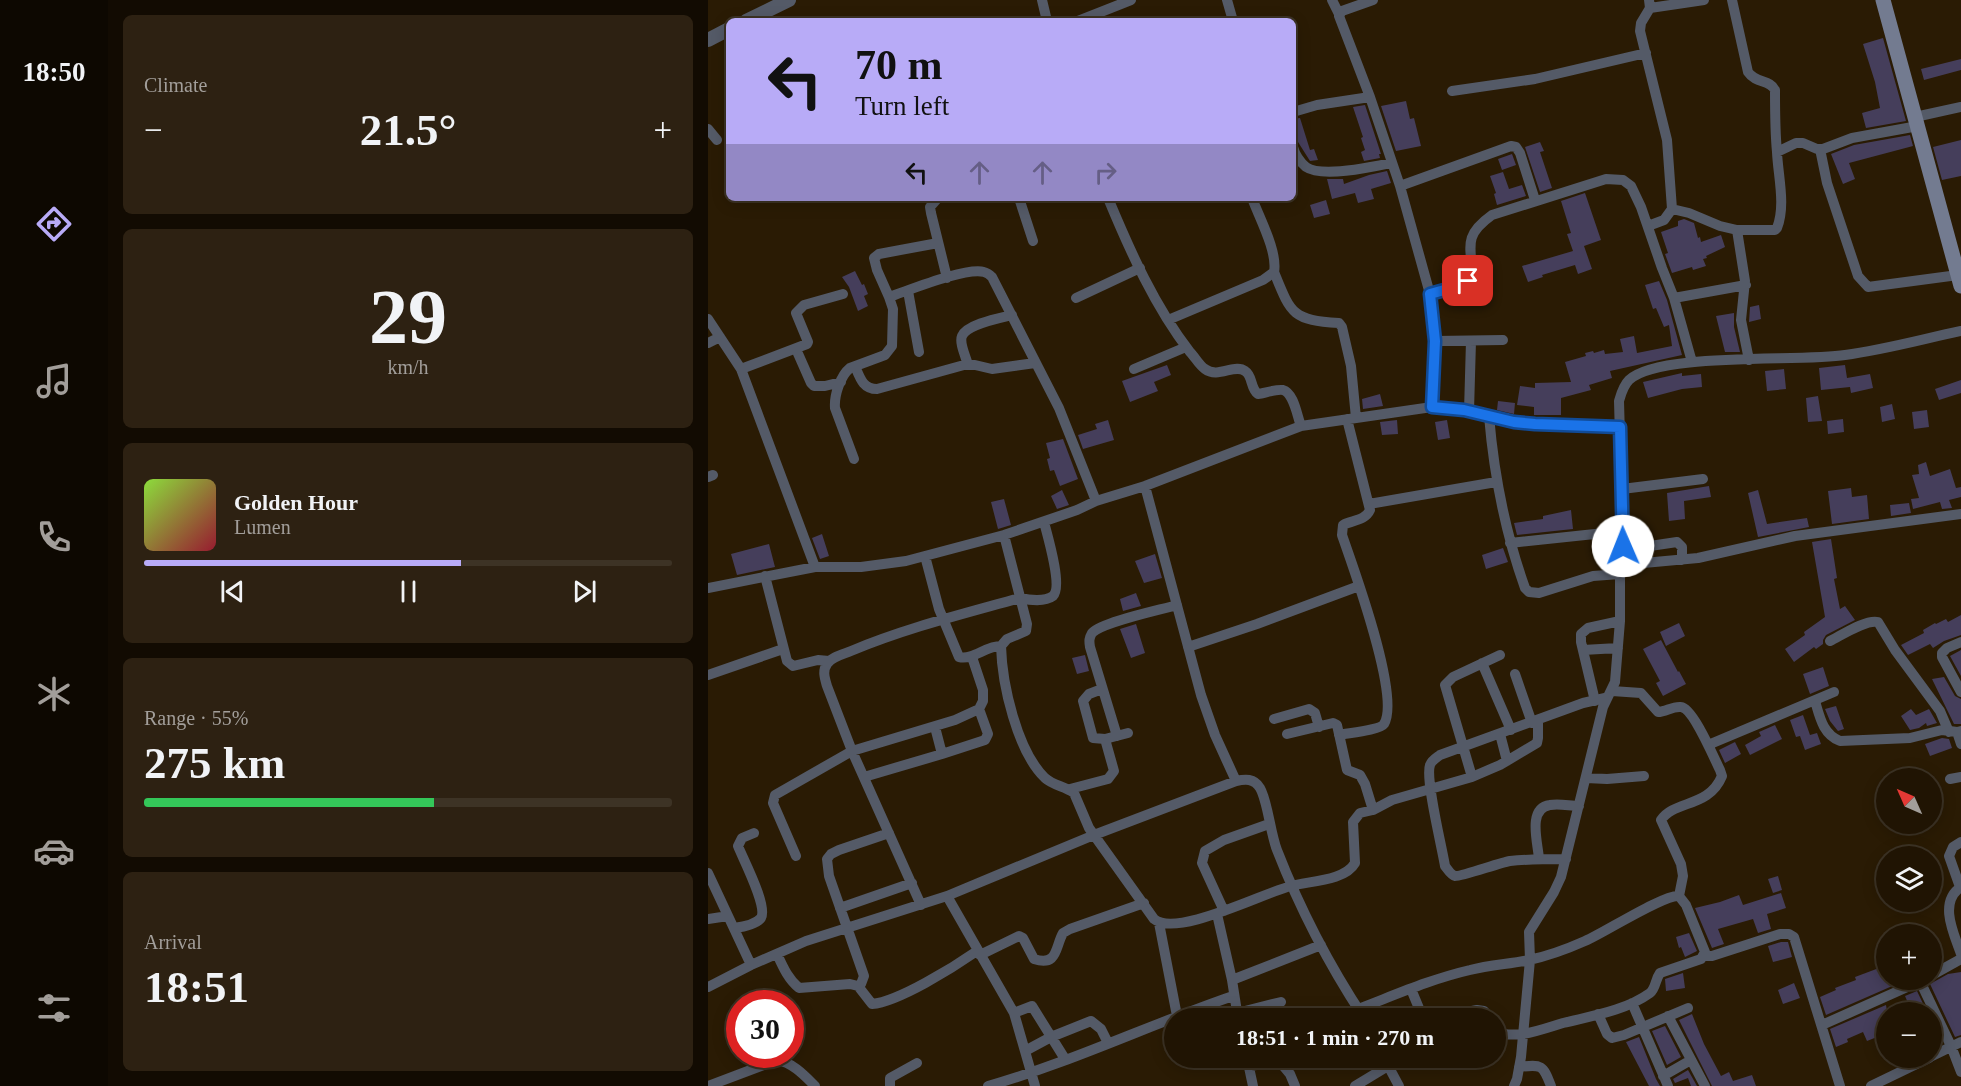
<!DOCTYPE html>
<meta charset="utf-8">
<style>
:root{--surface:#201403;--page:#2d2112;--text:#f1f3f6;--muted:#a29e9a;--line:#3d3325;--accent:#b8abf7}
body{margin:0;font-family:"Times New Roman",serif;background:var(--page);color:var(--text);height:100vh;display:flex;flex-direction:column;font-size:22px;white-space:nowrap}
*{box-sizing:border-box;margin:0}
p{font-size:20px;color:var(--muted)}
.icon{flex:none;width:33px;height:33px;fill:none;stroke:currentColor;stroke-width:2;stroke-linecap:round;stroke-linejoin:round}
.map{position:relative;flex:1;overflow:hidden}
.side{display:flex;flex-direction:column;gap:15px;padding:15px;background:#120b02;width:600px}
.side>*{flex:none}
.banner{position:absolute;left:18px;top:18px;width:570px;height:183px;border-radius:9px;box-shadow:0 3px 15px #0003,0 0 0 2px var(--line);background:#b8abf7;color:#111;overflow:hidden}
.needle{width:39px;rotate:315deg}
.fabs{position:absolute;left:1168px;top:768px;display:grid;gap:12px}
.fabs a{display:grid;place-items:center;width:66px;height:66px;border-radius:50%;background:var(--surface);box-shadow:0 3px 15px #0003,0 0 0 2px var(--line);font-size:30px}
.speed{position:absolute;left:18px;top:990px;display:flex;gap:12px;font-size:30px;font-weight:700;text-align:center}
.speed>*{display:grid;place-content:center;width:78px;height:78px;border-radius:50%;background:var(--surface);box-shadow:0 3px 15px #0003,0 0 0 2px var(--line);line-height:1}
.speed .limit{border:9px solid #d22;background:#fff;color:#111}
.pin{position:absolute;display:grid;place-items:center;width:51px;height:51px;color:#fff;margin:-26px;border-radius:12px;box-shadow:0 3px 9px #0006}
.me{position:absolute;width:66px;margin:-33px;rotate:359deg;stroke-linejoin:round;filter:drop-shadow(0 0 4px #0008)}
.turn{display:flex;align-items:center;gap:21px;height:126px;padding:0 30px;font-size:27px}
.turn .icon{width:78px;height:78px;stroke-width:2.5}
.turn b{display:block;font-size:42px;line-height:51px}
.lanes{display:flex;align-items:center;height:57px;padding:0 30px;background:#0003;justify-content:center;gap:30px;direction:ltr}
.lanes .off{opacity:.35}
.big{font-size:45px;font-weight:600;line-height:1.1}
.side .card{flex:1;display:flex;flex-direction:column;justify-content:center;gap:9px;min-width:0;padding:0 21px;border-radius:9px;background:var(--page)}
.side .dial{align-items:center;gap:0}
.dial b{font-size:78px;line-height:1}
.song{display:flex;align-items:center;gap:18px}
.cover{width:72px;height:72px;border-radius:9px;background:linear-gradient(135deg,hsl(90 70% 55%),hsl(350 70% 35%))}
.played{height:6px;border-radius:3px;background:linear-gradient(90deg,var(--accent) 60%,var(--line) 60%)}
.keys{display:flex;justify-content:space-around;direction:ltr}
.heat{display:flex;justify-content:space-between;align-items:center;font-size:33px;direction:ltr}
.charge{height:9px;border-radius:4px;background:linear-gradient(90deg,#34c759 55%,var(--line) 0)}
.trip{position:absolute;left:456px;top:1008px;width:342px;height:60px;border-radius:30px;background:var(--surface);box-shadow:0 3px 15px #0003,0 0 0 2px var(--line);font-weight:600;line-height:60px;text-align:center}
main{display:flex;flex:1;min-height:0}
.menu{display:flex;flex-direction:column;width:108px;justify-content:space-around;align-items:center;background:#0d0801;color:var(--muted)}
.menu .icon{width:42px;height:42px}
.menu .on{color:var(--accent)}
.menu b{font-size:27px;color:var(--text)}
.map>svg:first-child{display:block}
.building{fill:#453e5b}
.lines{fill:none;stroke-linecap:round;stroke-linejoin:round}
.minor{stroke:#545a67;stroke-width:10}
.tertiary{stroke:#545a67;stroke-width:14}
.secondary{stroke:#737b90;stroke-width:15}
.route-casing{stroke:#114b97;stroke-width:15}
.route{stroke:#1a73e8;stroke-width:10}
</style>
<main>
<nav class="menu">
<b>18:50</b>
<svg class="icon on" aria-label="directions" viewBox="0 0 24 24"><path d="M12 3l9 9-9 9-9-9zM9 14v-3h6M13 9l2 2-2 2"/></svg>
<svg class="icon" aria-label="music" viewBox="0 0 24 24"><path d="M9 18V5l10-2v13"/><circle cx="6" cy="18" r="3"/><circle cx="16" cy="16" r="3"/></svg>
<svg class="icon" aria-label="phone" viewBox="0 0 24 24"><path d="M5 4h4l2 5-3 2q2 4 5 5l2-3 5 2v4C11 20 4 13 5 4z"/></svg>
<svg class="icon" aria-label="climate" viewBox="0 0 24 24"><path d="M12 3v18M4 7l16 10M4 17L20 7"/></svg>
<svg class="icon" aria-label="car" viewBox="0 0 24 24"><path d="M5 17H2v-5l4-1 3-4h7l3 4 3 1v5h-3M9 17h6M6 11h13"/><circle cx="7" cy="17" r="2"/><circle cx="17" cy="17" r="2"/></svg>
<svg class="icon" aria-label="filters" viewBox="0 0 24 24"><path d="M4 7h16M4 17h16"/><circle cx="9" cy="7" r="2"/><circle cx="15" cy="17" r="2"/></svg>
</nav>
<section class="side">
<div class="card"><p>Climate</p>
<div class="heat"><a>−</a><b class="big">21.5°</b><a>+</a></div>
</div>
<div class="card dial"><b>29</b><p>km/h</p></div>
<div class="card">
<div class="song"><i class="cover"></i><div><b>Golden Hour</b><p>Lumen</p></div></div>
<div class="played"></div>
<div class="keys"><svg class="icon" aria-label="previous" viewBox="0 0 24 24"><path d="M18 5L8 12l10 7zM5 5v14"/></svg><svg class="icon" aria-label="pause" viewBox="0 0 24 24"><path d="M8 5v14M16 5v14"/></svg><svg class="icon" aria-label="next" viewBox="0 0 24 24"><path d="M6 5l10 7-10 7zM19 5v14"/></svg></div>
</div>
<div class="card"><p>Range · 55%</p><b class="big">275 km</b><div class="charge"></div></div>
<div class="card"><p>Arrival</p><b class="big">18:51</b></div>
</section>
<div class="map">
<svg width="1253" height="1086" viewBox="0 0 1253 1086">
<rect width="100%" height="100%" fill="#2a1b04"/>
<path class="building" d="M1175 38 1198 121 1158 128 1154 113 1172 108 1167 82 1155 44Z
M1253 59V70L1216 80 1213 69Z
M698 101 702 119 706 118 713 146 688 151 673 106Z
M657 105 673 154H671L672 158 656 161 653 152 657 150 653 138 655 137 645 107Z
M592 118 602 150 606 149 610 160 602 161 590 142 585 140V119Z
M1202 135 1205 146 1141 163 1147 179 1135 184 1123 154 1146 145Z
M1253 140V176L1234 180 1225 147Z
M832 142 836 151 832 152 844 188 832 192 817 147Z
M804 154 808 165 794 170 790 159Z
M679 171 683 183 663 189 666 199 650 203 647 193 624 199 619 179H635L636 184 661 175Z
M795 172 801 189 814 185 818 196 789 205 786 194 788 193 782 176Z
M877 193 893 240 876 246 884 269 870 274 867 265 834 275 835 277 820 282 814 266 865 251 859 234 863 233 853 201Z
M618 200 622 214 606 218 602 205Z
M976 219 986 223 990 238 992 237 993 242 1013 235 1017 247 998 256 999 258 995 259 998 266 985 270 984 267 964 273 957 254 960 253 953 232 970 226V221Z
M147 271 154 285 156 284 160 294 156 296 160 306 150 311 141 287 134 277Z
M951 281 959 300 974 355 902 371 904 378 881 385 883 390 853 398V415H826V407L809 405 812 386 827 388V383L863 382 857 362 878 356 877 353 885 351 886 353 896 350 897 354 915 352 912 339 926 336 929 353 964 346 961 325 956 327 948 308 945 309 937 285Z
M1051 305 1053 319 1041 322 1042 307Z
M1026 313V327L1032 352H1017L1008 316Z
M459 365 463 375 446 382 450 391 422 402 414 381Z
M1137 365 1139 378 1162 374 1165 388 1143 393 1142 387 1113 390 1111 368Z
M1076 369 1078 389 1059 391 1057 371Z
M974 373V376L993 374 994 387 974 389 940 398 935 382Z
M1253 380V393L1231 400 1227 389Z
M672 394 675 406 655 409 654 399Z
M1110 396 1114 421 1100 422 1098 398Z
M790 401 807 403 806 414 789 410Z
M1184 404 1187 419 1174 422 1172 407Z
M1219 410 1221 427 1206 429 1204 412Z
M1135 419 1136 432 1120 434 1119 421Z
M400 420 406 440 375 449 370 435 389 429 387 424Z
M689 420 690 434 674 435 672 422Z
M739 420 742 438 730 440 727 422Z
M355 439 370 479 352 486 346 470 342 471 339 459 342 458 338 443Z
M1218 462 1222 476 1242 469 1248 488 1253 487V497L1241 500 1244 508 1234 509 1232 502 1205 509 1203 499 1211 498 1204 475 1211 474 1210 465Z
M1001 486 1003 497 976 501 977 519 961 521 959 493Z
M1143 488 1144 497 1159 495 1161 519 1124 524 1120 491Z
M354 490 361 505 349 509 343 496Z
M1050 490 1059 524 1099 518 1101 527 1050 537 1040 493Z
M296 499 303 525 290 529 283 502Z
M1201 503 1203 513 1183 516 1182 505Z
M863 510 865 529 809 535 806 523 835 519V516Z
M114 534 121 556 112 559 104 538Z
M1123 539 1129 578 1126 579 1132 609 1137 606 1147 620 1118 635 1115 640V644L1108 649 1106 647 1086 662 1077 649 1097 635 1096 632 1117 617 1104 542Z
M61 544 67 567 29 575 23 554Z
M795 548 800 562 778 569 774 555Z
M447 554 454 578 436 583 427 561Z
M428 593 433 606 415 611 412 599Z
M1253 615V635L1236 641 1225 648 1222 644 1200 655 1193 645 1216 633 1215 630 1227 623 1228 624 1238 619 1240 622Z
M971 623 977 636 958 646 952 632Z
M428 624 437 653 423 658 412 629Z
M953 640 970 672 971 671 978 684 955 696 948 683 952 681 935 649Z
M1253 650V676L1242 656Z
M377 655 381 671 369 674 364 658Z
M1115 667 1121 686 1102 694 1095 674Z
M1236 677 1247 696 1253 699V724H1246L1224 679Z
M1128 706 1136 729 1130 731 1122 721 1117 709Z
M1203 709 1208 715 1221 709 1229 723 1219 726 1218 723 1211 728 1202 730 1193 716Z
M1095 715 1102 735 1109 733 1113 744 1097 750 1092 736 1088 737 1082 720Z
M1067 725 1074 739 1042 755 1037 745 1053 736 1051 732Z
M1234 738 1241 739 1244 748 1222 756 1217 744Z
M1027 742 1033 754 1017 763 1011 750Z
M1070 876 1074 890 1065 893 1060 879Z
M1073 893 1078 908 1059 914 1063 929 1050 933 1045 919 1010 929 1016 944 1004 948 987 908 1012 902 1031 895 1035 905Z
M981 933 989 951 977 957 973 947 971 948 968 937Z
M1224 934 1235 960 1224 966Z
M1073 942H1080L1084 957 1065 962 1060 946Z
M1179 965V980H1198L1118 1015 1112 997 1128 990 1127 988 1148 980 1147 977Z
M1253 972V1035L1247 1037 1222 984 1240 974Z
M975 973 977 988 958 991 957 979Z
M1086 983 1092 998 1075 1004 1070 990Z
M1209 991 1219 1012H1179V1033L1159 1041 1155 1032 1139 1039 1140 1042 1128 1047 1122 1029 1178 1005 1179 1011 1200 1003 1197 996Z
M984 1014 996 1044 1013 1076 1021 1072 1025 1081 1044 1075 1048 1086H1004L971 1020Z
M957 1026 973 1057 959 1065 944 1031Z
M931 1037 948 1079 952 1086H941L918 1042Z
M980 1070 989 1086H983L980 1078 967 1083 965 1079Z"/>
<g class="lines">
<path class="minor" d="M334 0 339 21
M519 0 525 21
M624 0 631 14
M665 0 634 11 631 16 662 97 692 186 722 294 727 341 724 407
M942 8 996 0
M370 21 423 0
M744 91 827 79 938 53
M585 112 609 105 662 97
M1207 117 1253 107
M0 129 9 140
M585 147C587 154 592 162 598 167 614 178 664 167 683 163
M1112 149 1119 183 1150 276 1160 287 1250 275
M1069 152 1088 143H1095L1109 149H1115L1144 138 1210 126
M692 186 803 146 808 147 812 153 827 200
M230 198 222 207 223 213 239 278
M311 198 325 241
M400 198C422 251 447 307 482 352 487 357 491 365 497 369 510 379 527 363 537 371 545 376 542 388 550 394 557 393 568 389 575 390 586 393 589 416 593 426
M964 209 981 213 1012 226 1029 230H1067L1069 228C1078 205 1070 176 1069 152 1067 132 1067 111 1067 90 1062 79 1048 84 1040 72L1024 0
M940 226 956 220 964 209 959 140 932 31 933 23 942 8 941 0
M1029 230 1037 281 1033 320 1041 360
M566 272C583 314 584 320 631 323L634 327 643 366 648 418
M200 291 211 352
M722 294 754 285 765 276C762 245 756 235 784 215L898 179 915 180 923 186 933 207 954 268 966 298 984 362
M181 297C202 290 258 267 276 272 280 273 281 274 284 277L351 408 388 501
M368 298 432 268
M966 298 1038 285
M0 319 33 369 107 567
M460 320 555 280 566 272C570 252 551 217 544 198
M727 341 795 340
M0 343 12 337
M88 349 103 383 106 386H117L133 382
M260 365C258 357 251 343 254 336 259 324 292 318 304 315
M147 366C152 378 155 389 169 389L256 365H267L284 369 327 363
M33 369 99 344 100 342 88 313 96 305 135 294
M426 369 478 347
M761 411 763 341
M781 416C786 475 797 532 817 588L821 592 831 593 885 576 912 574
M146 459 127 408C126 396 132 376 142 368L177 355 184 346 185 309 181 297 169 270 166 258 171 254 230 243
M0 477 5 475
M437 486 493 695 507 735 528 781
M914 489 995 479
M661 504 788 482
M296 535 319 624 318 631 299 639 293 646C294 684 309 751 337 778 346 786 357 786 366 793L381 828 446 919C468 938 555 893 583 886 601 881 637 881 647 863L645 822 652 813 665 810 684 800 764 777 792 765 829 743 830 738V720
M802 543 915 531
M915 550 969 542 974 547V560
M217 556 231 609 251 657C266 660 277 646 293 646
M914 565 990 558 1087 536 1253 514
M57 576 79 661 85 666 110 660 121 661
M0 588 107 567H153L198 561 296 535 369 510 388 501 437 486 593 426 724 407 756 410 806 422 912 427
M1122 641C1134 635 1158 619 1170 622L1187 650 1232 711 1241 732
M1253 642 1239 648 1234 653V657L1253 692
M480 647 549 624 651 586
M875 650 910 648
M774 663 803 730
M807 674 824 723
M0 675 75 649
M394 689 381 694 375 701 385 738 397 739 420 733
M904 691 933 693 950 712C958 712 964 706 973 707 985 708 1006 758 1012 770L1014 776C1001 808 966 800 953 820L973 864 975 876 971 896
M887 701 873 642V634L880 628 912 621
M1107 701C1112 718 1115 734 1132 741L1202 738 1234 730 1249 732 1253 731
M566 719 601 709 607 713 611 727
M227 727 234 754
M1249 732 1253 744
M579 734 625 723 629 725 639 770 652 775 657 784 665 810
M792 734 799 761
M631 735C640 733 672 730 676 724 693 697 645 567 634 535L635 525C644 520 657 521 662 510L639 419
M409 736 382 647C381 641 381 638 384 633 394 622 452 610 469 605
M1000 745 1126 692
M156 777 234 754 277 740 280 734 271 709
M764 777 737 685 745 677 792 655
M878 778 899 779 936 776
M1242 779 1253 777
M362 789 400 779 406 771 397 739
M88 856 65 803 67 795 144 751 247 720 271 709 275 701V690L264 657
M831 859C830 843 819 808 842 805 851 803 862 806 871 806
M858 859C840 859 820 859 802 861 791 863 752 877 747 876 743 875 740 870 737 866 734 847 717 779 722 765 724 760 728 758 732 755L875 703 897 698
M0 873 43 965
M1252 887 1241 856 1245 847 1253 842
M1253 887C1230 902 1246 934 1253 954
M239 896 306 1013 327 1086
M213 905 144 751 119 686C117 679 114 671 119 664 123 657 136 654 143 651 198 628 255 614 312 598 321 600 337 602 345 596 355 587 339 534 336 522
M132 908 204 883
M516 911 494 863 497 851 516 840 561 824
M509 914 524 980 530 1018
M0 919 20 916
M451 923 469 1016
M26 928C34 927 48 924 53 918 60 906 35 859 30 846L34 838 46 833
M69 954C75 967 80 979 91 988L142 984 150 986 164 1004C190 1002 246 967 269 951
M272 955 311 936 315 938 326 959C350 967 347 947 355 933L362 929 436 903
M995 956H1004L1072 934H1081L1086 937 1132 1086
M1224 975 1253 959
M524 980 613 945
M1212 981 1243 1046 1253 1072
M150 986 153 984 156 976 121 876 119 859 123 854 131 850 181 833
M0 987 43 965 98 941 239 896 386 835 528 781C537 779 546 778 552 788 560 802 562 832 569 850 592 909 621 965 656 1018
M703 989 715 1018
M924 1003 960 1086
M650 1009C687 995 723 979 762 970 781 965 801 964 821 960 840 956 859 949 877 941 896 933 956 894 971 896L978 905 997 952 993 959 952 973C947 980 948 988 942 993 917 1011 883 1016 855 1023 842 1027 828 1032 815 1034 806 1035 796 1035 788 1032
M306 1013 324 1006 357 1059
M529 1013 573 1002
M890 1014 899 1034 904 1038 916 1035 980 1008
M960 1016 997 1086
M729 1018 769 1010 776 1011 781 1018
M1114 1025 1215 980
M317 1051 343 1037 383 1021 393 1029 400 1043
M1224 1056 1253 1042
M539 1058 545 1086
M676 1058 691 1086
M541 1066 572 1062 582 1074 587 1086
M811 1067C834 1064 835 1065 843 1086
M955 1076 983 1060
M0 1086 69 1060C84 1062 97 1076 107 1086
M182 1086V1078L209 1063
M280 1086C364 1062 443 1024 525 996
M647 1086 680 1066
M806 1086 809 1079 813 1057 822 960 821 932 846 892 853 877 895 707 907 682 912 621V574L915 546 911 401C913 394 915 386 921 380 950 352 1092 362 1137 355 1176 350 1215 339 1253 331
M1163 1086 1221 1058"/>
<path class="tertiary" d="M38 21 81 0
M0 40 21 29"/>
<path class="secondary" d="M1175 0 1253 286"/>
</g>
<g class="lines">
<defs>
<path id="route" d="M760 281 754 285 722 294 727 341 724 407 756 410 806 422 827 424 912 427 915 546"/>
</defs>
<use href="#route" class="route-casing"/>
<use href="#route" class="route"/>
</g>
</svg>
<div class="fabs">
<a><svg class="needle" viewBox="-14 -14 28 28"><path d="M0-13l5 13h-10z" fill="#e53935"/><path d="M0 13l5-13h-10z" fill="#a29e9a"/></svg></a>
<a><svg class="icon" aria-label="layers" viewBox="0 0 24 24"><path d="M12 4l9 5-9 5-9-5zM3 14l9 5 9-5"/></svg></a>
<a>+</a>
<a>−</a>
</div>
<div class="speed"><div class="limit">30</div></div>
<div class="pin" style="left:760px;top:281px;background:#d93025"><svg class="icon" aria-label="arrive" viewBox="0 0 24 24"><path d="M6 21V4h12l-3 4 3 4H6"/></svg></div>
<svg class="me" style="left:915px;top:546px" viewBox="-20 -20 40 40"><circle r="19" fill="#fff"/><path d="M0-13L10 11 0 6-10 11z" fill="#1a73e8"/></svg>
<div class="trip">18:51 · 1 min · 270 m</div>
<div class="banner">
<div class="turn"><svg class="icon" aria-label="left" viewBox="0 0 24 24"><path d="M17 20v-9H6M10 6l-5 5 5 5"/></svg><div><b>70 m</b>Turn left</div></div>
<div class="lanes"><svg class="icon" aria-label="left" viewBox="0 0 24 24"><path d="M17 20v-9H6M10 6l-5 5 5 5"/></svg><svg class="icon off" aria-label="ahead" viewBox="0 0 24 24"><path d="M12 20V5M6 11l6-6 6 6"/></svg><svg class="icon off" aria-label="ahead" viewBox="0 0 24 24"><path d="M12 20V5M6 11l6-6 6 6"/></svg><svg class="icon off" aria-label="right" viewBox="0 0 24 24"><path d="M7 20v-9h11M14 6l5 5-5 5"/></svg></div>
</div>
</div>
</main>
